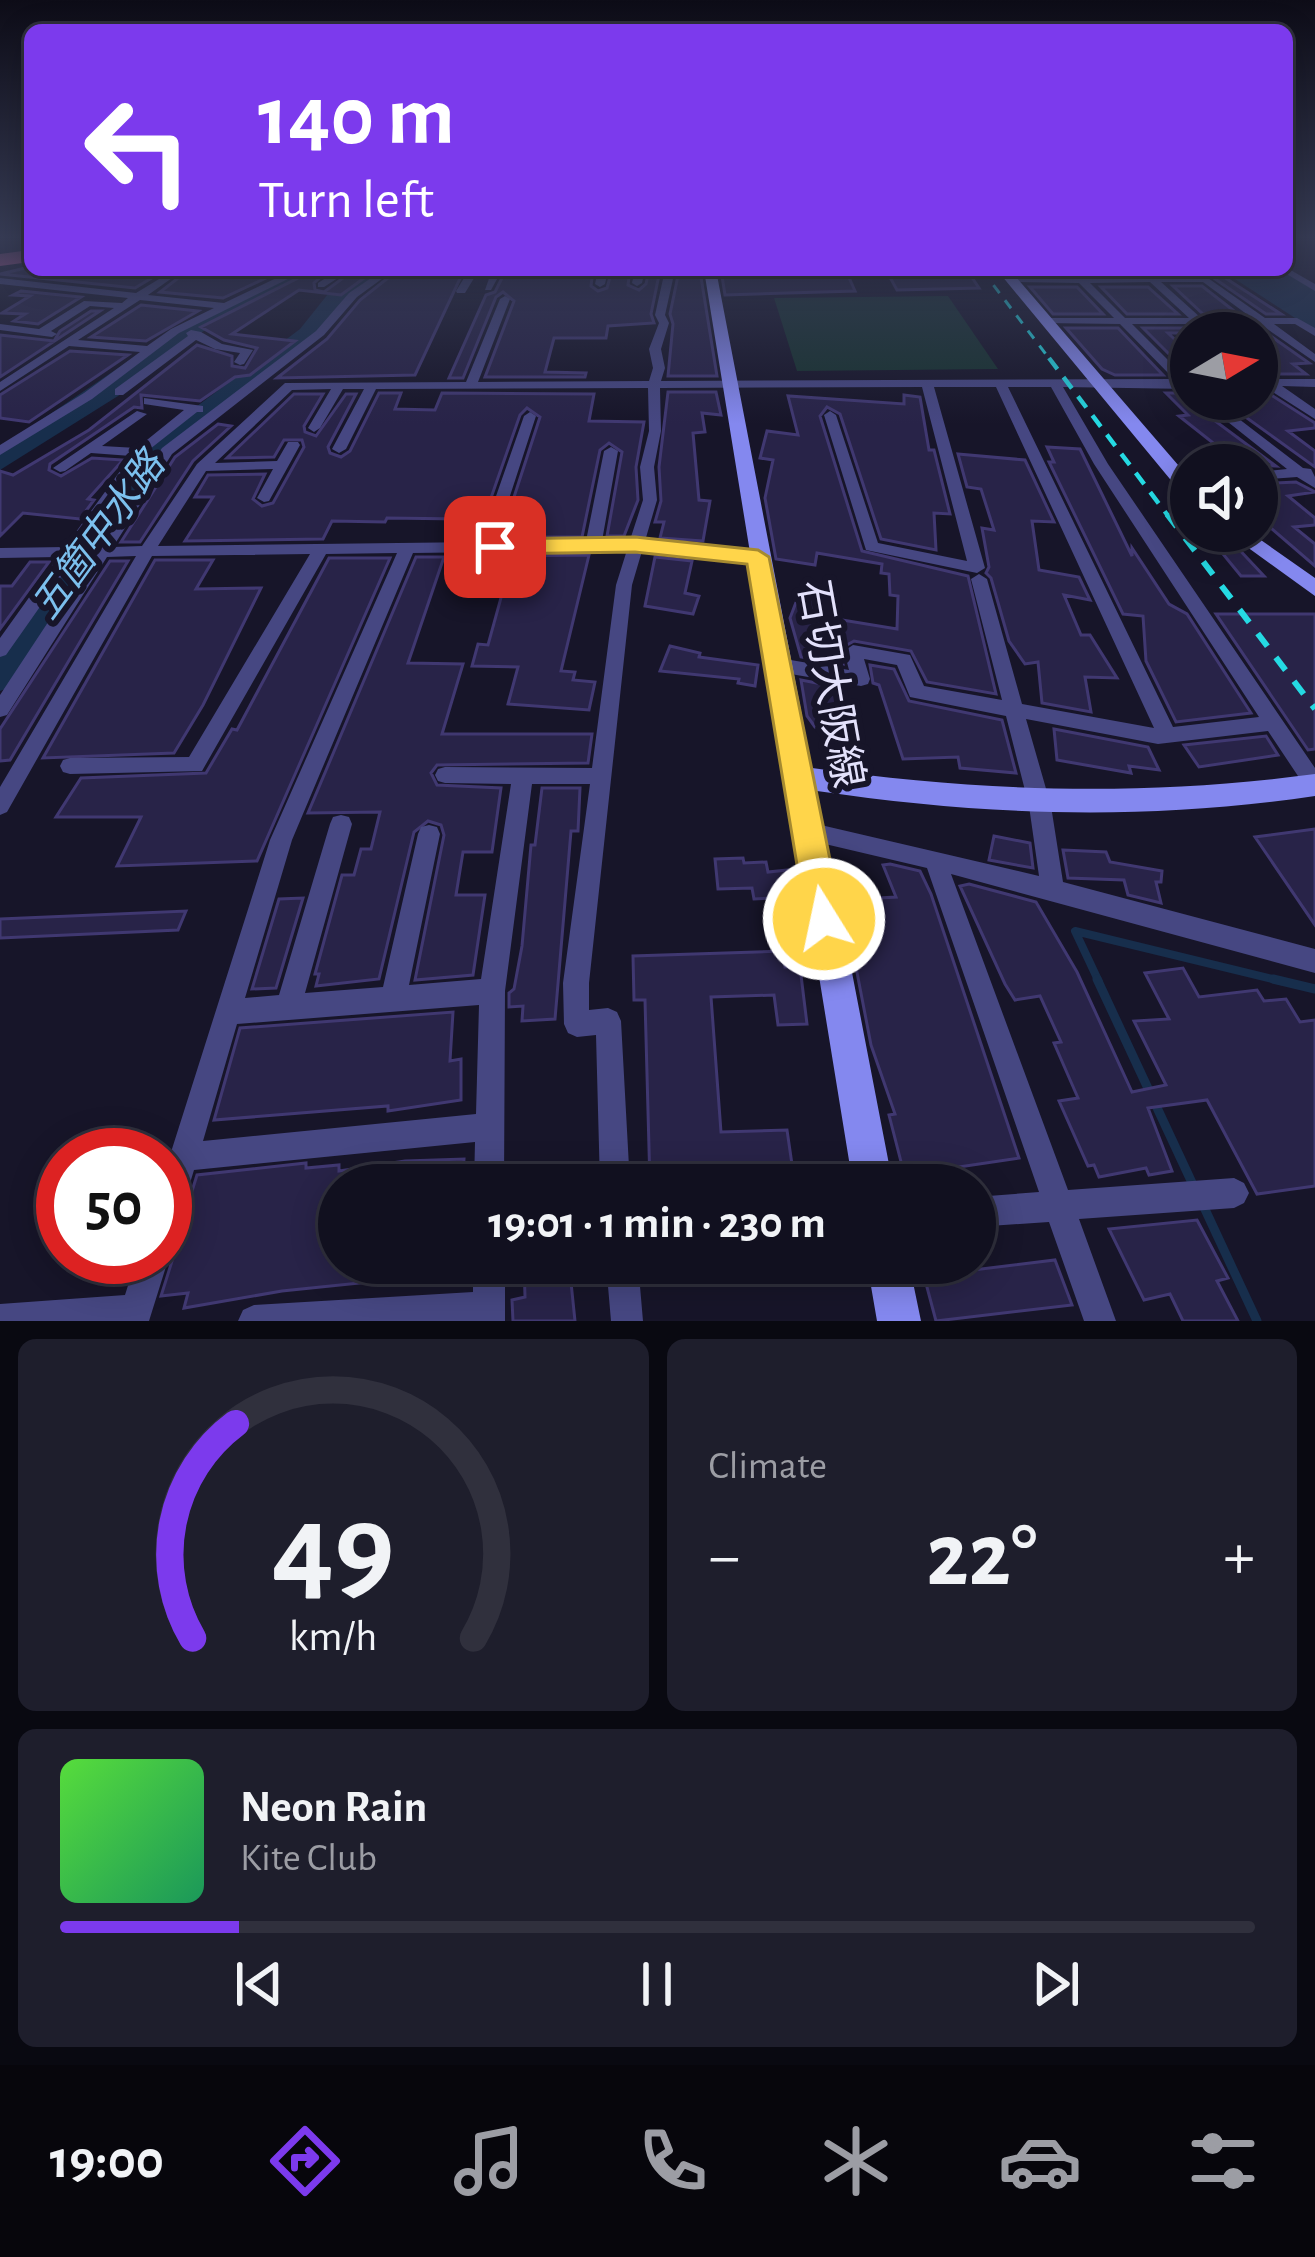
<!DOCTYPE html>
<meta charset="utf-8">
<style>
:root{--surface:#11101f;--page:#1e1e2c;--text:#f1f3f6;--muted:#9c9da4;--line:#30303d;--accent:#7c3aed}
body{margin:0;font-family:"Alegreya Sans","Noto Sans JP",sans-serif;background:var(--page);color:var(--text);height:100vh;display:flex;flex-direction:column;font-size:45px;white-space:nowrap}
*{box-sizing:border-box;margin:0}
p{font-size:39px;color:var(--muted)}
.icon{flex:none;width:66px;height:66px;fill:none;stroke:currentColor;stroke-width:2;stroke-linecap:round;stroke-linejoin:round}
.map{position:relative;height:1321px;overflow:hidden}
.details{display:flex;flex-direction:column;gap:18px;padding:18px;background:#090911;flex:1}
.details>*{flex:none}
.hud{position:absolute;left:24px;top:24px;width:1269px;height:252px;border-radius:18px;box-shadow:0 6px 30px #0003,0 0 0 3px var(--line);background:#7c3aed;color:#fff;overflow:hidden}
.needle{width:78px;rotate:80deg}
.fabs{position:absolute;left:1170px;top:312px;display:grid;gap:24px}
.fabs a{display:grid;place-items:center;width:108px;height:108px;border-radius:50%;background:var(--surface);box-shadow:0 6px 30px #0003,0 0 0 3px var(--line);font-size:60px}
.speed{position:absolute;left:36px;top:1128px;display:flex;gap:24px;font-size:60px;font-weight:700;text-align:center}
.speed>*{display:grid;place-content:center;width:156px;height:156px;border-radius:50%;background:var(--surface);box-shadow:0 6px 30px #0003,0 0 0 3px var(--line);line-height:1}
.speed .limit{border:18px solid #d22;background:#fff;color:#111}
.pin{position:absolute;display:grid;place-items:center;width:102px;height:102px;color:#fff;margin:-51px;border-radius:24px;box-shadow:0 6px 18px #0006}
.me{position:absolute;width:132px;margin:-66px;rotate:350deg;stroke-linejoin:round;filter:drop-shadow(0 0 9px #0008)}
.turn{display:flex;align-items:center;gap:42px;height:252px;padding:0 36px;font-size:54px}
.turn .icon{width:156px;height:156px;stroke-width:2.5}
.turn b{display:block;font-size:84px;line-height:102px}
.big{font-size:90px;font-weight:600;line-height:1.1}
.details .card{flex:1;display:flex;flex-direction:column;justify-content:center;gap:18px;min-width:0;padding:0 42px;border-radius:18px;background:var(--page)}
.details .dial{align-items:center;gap:0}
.dial svg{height:312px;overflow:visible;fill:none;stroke:var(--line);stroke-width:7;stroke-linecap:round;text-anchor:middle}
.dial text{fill:var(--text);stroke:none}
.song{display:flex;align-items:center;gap:36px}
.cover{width:144px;height:144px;border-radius:18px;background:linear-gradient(135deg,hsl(110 70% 55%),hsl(150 70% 35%))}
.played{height:12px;border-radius:6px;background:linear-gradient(90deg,var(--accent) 15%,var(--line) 15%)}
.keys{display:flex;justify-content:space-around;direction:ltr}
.heat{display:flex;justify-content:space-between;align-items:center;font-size:66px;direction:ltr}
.details .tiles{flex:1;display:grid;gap:18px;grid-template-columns:1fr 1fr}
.card:last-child{grid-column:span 2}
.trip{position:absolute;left:318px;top:1164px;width:678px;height:120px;border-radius:60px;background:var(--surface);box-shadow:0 6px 30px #0003,0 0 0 3px var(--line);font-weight:600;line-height:120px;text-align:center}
.tab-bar{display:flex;height:192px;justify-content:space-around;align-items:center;background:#07060c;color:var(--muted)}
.tab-bar .icon{width:84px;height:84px}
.tab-bar .current{color:var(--accent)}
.tab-bar b{font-size:54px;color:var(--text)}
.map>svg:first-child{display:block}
.green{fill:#183330}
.water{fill:#172e4c}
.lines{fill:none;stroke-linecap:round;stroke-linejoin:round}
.stream-far1{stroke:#172e4c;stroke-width:8}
.stream{stroke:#172e4c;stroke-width:9}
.river{fill:#172e4c;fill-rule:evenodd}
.building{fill:#282348;stroke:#403871;stroke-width:3}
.street{fill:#464782;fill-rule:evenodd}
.secondary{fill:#8488ef;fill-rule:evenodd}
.highway{fill:#ec6bb0;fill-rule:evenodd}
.rail-far2{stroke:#25dae3;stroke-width:3;stroke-dasharray:10 9;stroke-linecap:butt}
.rail-far1{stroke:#25dae3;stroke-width:4.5;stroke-dasharray:14 10;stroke-linecap:butt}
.rail{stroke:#25dae3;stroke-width:6;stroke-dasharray:16 14;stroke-linecap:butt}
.route{fill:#ffd54a;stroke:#a68a30;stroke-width:3}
.labels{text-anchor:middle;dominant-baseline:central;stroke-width:12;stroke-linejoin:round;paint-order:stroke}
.far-water-label{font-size:39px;font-style:italic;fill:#7cc0ee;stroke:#171529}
.street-label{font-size:42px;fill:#e3e1fb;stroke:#171529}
</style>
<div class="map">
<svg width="1315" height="1321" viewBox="0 0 1315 1321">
<rect width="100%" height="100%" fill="#171529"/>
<path class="green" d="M948 296 998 369 797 371 774 298Z"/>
<path class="water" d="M1221 270H1281L1315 290V331Z"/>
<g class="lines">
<path class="stream-far1" d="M1099 982 1075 931 1285 982"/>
<path class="stream" d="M1097 979 1194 1187
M1273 979 1315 989
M1203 1205 1257 1321"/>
<path class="river" d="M297 270H324L202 332 118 396 0 470V448L186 322Z
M363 270H387L348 299 316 339 157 463 94 554 14 686 0 691V645L137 451 300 329 332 289Z"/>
</g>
<path class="building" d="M30 267V270H165L135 288 0 274Z
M173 270H283L223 298 160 292 177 279Z
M354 270H375L341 295 299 290 232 334 295 341 250 375 235 377 200 401 141 395 142 408 134 407 50 464 49 470 61 476 92 458 123 460 88 499 94 500 80 519 23 513 0 536V471L13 475 89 430 197 345 232 356V366L245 368 257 348 224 340 201 327 310 272 325 273 314 283 315 290 324 292Z
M398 270H464L415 375 277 378 327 339 360 300Z
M506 270H593L591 286 598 291 607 288 612 270H630L628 285 639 290 646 284 649 270H660L651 314 654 323 608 326 606 338H554L545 372 586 373 585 377H485L514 301 503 292 496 297 463 378H449L486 295 495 292Z
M721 270 846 271 855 291 725 295Z
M886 270H967L979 288 897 290Z
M1016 270H1213L1281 314H1266L1205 272Z
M679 271H700L717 376H668L673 324 670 314Z
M1173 286H1202L1238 314H1203Z
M1030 287H1077L1103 314H1053Z
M1101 287H1148L1178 314H1127Z
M21 291 81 297 38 324 14 321 25 314 2 313 30 296 13 295Z
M141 305 198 311 146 341 91 337Z
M91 311H100L0 377V335L54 341 60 331Z
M1066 328H1118L1163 375H1115L1102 369Z
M1143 328H1259L1309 363 1293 364 1306 374H1272L1257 366V333H1168L1191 355 1189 374Z
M70 351 128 355 29 422 0 418V395Z
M1257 386 1315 423V428L1288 431 1315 451V467L1222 400 1257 399Z
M668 392H716L721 415 702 413 705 432 693 433 699 500 710 501 703 541 660 538 664 522H655L661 501 659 467Z
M379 393H401L395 409 435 410 442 393 594 394 589 421 644 422 636 467 638 500 624 536H607L622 452 609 443 600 450 582 537H501L540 417 527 408 520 415 478 535H456L461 519 387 518 385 522 332 521 323 539 185 541 213 497H195L208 475 265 474 253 499 262 506 273 503 304 447 302 440H284L274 457 227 458 294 394H323L304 426 305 432 316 436 346 394H356L328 447 330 453 341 457 350 451Z
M1166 393H1191V403L1276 466 1241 465 1179 416 1188 415Z
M904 395 920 397 929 450H934L950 514 934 513 936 550 881 539 840 414 827 407 820 416 862 551 968 576 996 694 927 682 911 651 854 641 840 649 843 664 801 657 790 618 800 592 831 597 830 618 897 629 898 596 890 595 889 574 881 573 882 564 817 553 815 565 776 559 765 498 773 460 760 458 767 431 798 435 788 396 904 404Z
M218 424 231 426 193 461 140 542H121L175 457Z
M1047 447 1080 449 1132 556V548L1169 604 1187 614 1251 713 1176 722 1146 661 1143 616 1123 614 1049 462H1054Z
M958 454 1025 460 1054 522 1032 521 1039 570 1079 577 1090 600 1064 595 1081 635H1090L1117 678 1085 677 1091 712 1042 703 1038 662 1025 664 1009 641 991 578 986 573 989 567 982 528 994 530 981 489 967 487Z
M1296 482 1315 492 1288 496 1315 518V525L1294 527 1315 544V566L1257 516V484Z
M1214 543H1233L1264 576H1241Z
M589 555 561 671 575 672 573 680 595 682 589 710 508 704 518 667 472 666 478 644 488 645 504 587 499 586 506 556Z
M416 557H444L408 663 463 664 442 734H592L588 763 437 765 431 773 437 785 501 788 492 852H463L456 895H485L473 975 415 980 444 835 441 825 428 821 414 832 379 979 316 986 319 974H315L342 875H354L361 849H371L380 812 308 813Z
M655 557 692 561 685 593 699 596 693 614 645 606Z
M329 558H390L257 861 117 866 141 817H56L81 778 206 773 232 729 237 730Z
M155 560H213L196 589 261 588 203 705 174 753 43 758Z
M110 561H128L10 760 0 761V729Z
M30 562H49L0 629V586H12Z
M1216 614H1315V749L1308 750Z
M670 646 700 653 699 657 758 665 755 686 738 683 739 679 660 671Z
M870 665 894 669 909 701 1002 720 1016 773 960 768 958 757 903 759 879 685 873 683Z
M801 680 843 688 860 752 815 727 807 716Z
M1054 729 1148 747 1159 770 1129 766 1131 773 1057 760Z
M1266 736 1278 755 1199 767 1184 745Z
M542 788H580L578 831H571L555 1019 522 1021 523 1006 509 1007V993L514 989 522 946 531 845H535Z
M1315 829V925L1255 837Z
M994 836 1030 843 1033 868 989 860Z
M1063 850 1106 852 1110 862 1162 871 1161 882H1156L1161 903 1128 895 1124 880 1068 878Z
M743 858 744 863 766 862 768 872 788 870 793 897 754 899 752 888 718 889 715 859Z
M890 864 920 871 931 894 1019 1158 952 1168 957 1185H907L889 1115 895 1114 871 1045 843 900 896 897 883 865Z
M969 884 1036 902 1077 972 1132 1092 1166 1085 1134 1021 1169 1019 1145 973 1183 968 1199 997 1257 990 1264 1001 1286 999 1300 1022 1315 1020V1186L1257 1194 1207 1100 1148 1108 1172 1171 1149 1175 1146 1168 1099 1177 1094 1165 1088 1166 1059 1101 1078 1098 1054 1043 1061 1042 1040 996 1015 1000 1005 984 960 886Z
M303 898 276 988 252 989 279 899Z
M186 911 178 930 0 938V919Z
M783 951 785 967H800L807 1024 778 1025 774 995 711 997 721 1132 787 1130 795 1185H650L645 1000H634L633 956Z
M453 1012 450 1061 461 1059V1100L388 1111V1106L214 1120 240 1028Z
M464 1159 462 1185H339V1263H456L457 1273 282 1291 184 1308 188 1293 161 1296 173 1258 167 1246 170 1236 180 1230 197 1175 306 1163V1168L339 1165V1171L405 1161Z
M1197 1220 1228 1278 1217 1281 1238 1321H1183L1170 1294 1144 1300 1109 1229Z
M1055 1260 1072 1305 936 1321 924 1276Z
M524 1263H569L575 1321H513L512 1300 525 1297Z"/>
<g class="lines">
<path class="street" d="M1287 268 1315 284V291L1280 270Z
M293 270H306L179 333 92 399 0 455V445L84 393 140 352 69 346 0 391V382L114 308 90 306 51 331 57 334 52 337 0 330V324L39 329 84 301 122 303 128 298 0 284V278L136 293 169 273 174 276 172 278 148 295 224 303ZM140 300 214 308 171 329 147 346 78 340Z
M338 270H350L324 287H318V283Z
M383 270H394L357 297 324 335 172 454 113 547 142 546 197 464 285 383 466 382 500 299 505 296 510 299 478 382 649 381 653 368 649 349 659 323 655 315 665 270H675L665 315 669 323 661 349 665 368 661 381 1174 379 1120 324 1043 323 1042 321 1047 318H1114L1079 283 1009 282V278L1012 277 1205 276 1265 318H1297L1315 328V336L1295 324H1274L1315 354V362L1260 324H1207L1202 327 1196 324H1132L1187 379H1191V389L1063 387 1108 464 1315 768V794L1308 791 1268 731 1158 744 1026 719 1051 806 1063 882 1315 949V973L951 874 1068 1190 1234 1178 1244 1183 1249 1193 1244 1203 1234 1208 1079 1219 1116 1321H1084L1049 1222 975 1227V1197L1039 1192 927 868 808 840 800 838 797 831 800 824 808 822 1039 876 1029 806 1006 716 910 697 897 665 864 659 870 679 868 684 861 686 779 672 770 665 779 658 849 670 844 651 853 645 910 655 924 686 1002 700 971 579 979 574 987 579 1022 704 1154 728 996 387H934L985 568 977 573 866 550 824 415 830 411 836 415 878 543 967 561 922 387 660 388 661 431 654 467 657 500 645 541 757 553 765 558 757 563 642 551 632 585 589 983V1010L608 1008 617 1012 621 1021 630 1185H600L596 1035 577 1037 568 1033 564 1024 563 983 590 784H532L505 991 504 1185H474L475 1142 194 1170 176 1229 165 1233V1171L270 840 397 553 326 554 202 771 70 774 63 772 60 766 63 760 70 758 189 757 310 554 152 556 7 812 0 815V787L136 556 107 557 7 715 0 717V695L91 557H75L6 655 0 657V638L58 557 0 558V548L65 547 131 456 91 453 65 471 60 472 53 468 137 411 147 414 102 446 137 448 184 410 144 404V398L203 406V412H197L150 449V456L144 457 82 547H97L162 448 316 331 349 293ZM1150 282 1189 318H1125L1090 283ZM1161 282H1203L1252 318H1201ZM1008 387H1051L1094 464 1259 717 1173 727ZM648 388 649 431 640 467 643 500 630 540 602 541 618 451 611 447 604 451 586 541 495 542 536 416 530 412 524 416 480 542 158 546 206 471 273 469 257 498 264 502 269 501 300 445 298 442H288L277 461 215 463 292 390 331 389 308 428 314 432 320 428 343 389H364L332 449 339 453 346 449 376 389ZM627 550 616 585 592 768 445 767 438 769 435 775 438 781 445 783 511 784 481 979 409 985 440 834 437 827 429 825 421 827 418 834 383 987 305 993 352 824 349 817 341 815 333 817 330 824 279 995 245 998 292 840 413 553ZM479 1005 476 1114 203 1141 237 1024Z
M469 270H479L465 293H457L456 291Z
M492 270H502L491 290H485Z
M598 270H608L605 284 600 287 595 284Z
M635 270H645L642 283 637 286 632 283Z
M191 330 201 332 222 344 253 350 244 364 240 365 234 362 240 353 215 349 196 340 123 395H115V389L188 336 186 333Z
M1257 370 1271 379H1315V387L1282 386 1315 409V419L1262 385 1257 379Z
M1199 399H1213L1303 468 1311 469 1315 477V488L1297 477 1257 480V472L1287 469Z
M165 1249 169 1257 149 1321H0V1304L125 1295 137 1257H165Z
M473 1263H505V1321H238L243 1310 254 1305 473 1292Z
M606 1263H638L643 1321H611Z"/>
<path class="secondary" d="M704 270H716L812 768C984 792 1142 797 1315 774V796C1144 821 988 816 817 791L893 1185H853Z
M997 270H1010L1191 480V498L1184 496Z
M1225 531H1248L1315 578V596Z
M867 1263H909L921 1321H877Z"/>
<path class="highway" d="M30 250V262L0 266V254Z"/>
<path class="rail-far2" d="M982 270 1051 361"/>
<path class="rail-far1" d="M1049 358 1169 517"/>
<path class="rail" d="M1167 514 1315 709"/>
</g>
<linearGradient id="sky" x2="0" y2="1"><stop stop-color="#0d0c17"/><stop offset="0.56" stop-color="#363b54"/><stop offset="1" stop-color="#363b54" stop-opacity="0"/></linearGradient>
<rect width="1315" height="424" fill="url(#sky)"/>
<path class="route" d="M635 537 758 550 769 557 842 919 836 931 824 936 811 931 806 919 747 564 635 552 495 554 484 547 495 539Z"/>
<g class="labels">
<g class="far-water-label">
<text transform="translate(99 536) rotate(-54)">五箇中水路</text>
</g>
<g class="street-label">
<text transform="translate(830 684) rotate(80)">石切大阪線</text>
</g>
</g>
</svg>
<div class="fabs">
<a><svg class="needle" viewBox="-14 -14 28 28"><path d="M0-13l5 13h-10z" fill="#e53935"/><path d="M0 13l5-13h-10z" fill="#9c9da4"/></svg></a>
<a><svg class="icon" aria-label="sound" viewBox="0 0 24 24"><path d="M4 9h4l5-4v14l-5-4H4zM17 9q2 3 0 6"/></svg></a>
</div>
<div class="speed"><div class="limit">50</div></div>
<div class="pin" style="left:495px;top:547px;background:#d93025"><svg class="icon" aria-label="arrive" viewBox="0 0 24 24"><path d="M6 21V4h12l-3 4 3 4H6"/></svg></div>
<svg class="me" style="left:824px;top:919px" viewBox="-20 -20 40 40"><circle r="17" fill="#ffd54a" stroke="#fff" stroke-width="3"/><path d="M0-11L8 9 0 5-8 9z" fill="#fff"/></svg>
<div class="trip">19:01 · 1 min · 230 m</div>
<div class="hud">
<div class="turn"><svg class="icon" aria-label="left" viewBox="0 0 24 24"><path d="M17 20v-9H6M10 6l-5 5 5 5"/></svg><div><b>140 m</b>Turn left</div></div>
</div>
</div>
<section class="details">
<div class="tiles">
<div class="card dial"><svg viewBox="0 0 100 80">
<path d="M14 69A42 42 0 1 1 86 69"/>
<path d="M14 69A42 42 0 0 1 25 14" stroke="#7c3aed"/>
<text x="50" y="56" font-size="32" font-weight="700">49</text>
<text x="50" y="72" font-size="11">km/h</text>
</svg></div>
<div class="card"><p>Climate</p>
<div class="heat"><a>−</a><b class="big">22°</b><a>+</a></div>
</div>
<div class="card">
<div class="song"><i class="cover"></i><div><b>Neon Rain</b><p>Kite Club</p></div></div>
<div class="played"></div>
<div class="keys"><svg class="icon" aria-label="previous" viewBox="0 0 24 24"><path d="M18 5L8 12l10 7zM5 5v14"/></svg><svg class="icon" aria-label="pause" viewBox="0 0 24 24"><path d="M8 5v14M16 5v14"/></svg><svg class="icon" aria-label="next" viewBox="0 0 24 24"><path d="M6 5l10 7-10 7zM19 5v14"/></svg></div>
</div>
</div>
</section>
<nav class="tab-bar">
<b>19:00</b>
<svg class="icon current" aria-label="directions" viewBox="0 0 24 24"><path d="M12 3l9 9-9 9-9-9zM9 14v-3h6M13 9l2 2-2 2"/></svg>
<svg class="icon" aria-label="music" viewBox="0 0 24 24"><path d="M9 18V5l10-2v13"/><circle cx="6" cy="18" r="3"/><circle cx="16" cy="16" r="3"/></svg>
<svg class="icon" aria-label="phone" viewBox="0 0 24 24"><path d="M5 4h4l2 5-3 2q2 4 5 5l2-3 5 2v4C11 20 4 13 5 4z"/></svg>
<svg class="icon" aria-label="climate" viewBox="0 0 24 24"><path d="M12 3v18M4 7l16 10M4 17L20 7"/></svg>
<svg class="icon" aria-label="car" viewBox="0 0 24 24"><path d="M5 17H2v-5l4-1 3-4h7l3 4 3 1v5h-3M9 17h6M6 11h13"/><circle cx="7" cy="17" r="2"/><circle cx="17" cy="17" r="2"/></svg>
<svg class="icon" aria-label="filters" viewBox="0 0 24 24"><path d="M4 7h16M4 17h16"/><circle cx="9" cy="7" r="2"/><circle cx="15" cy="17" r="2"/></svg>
</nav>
